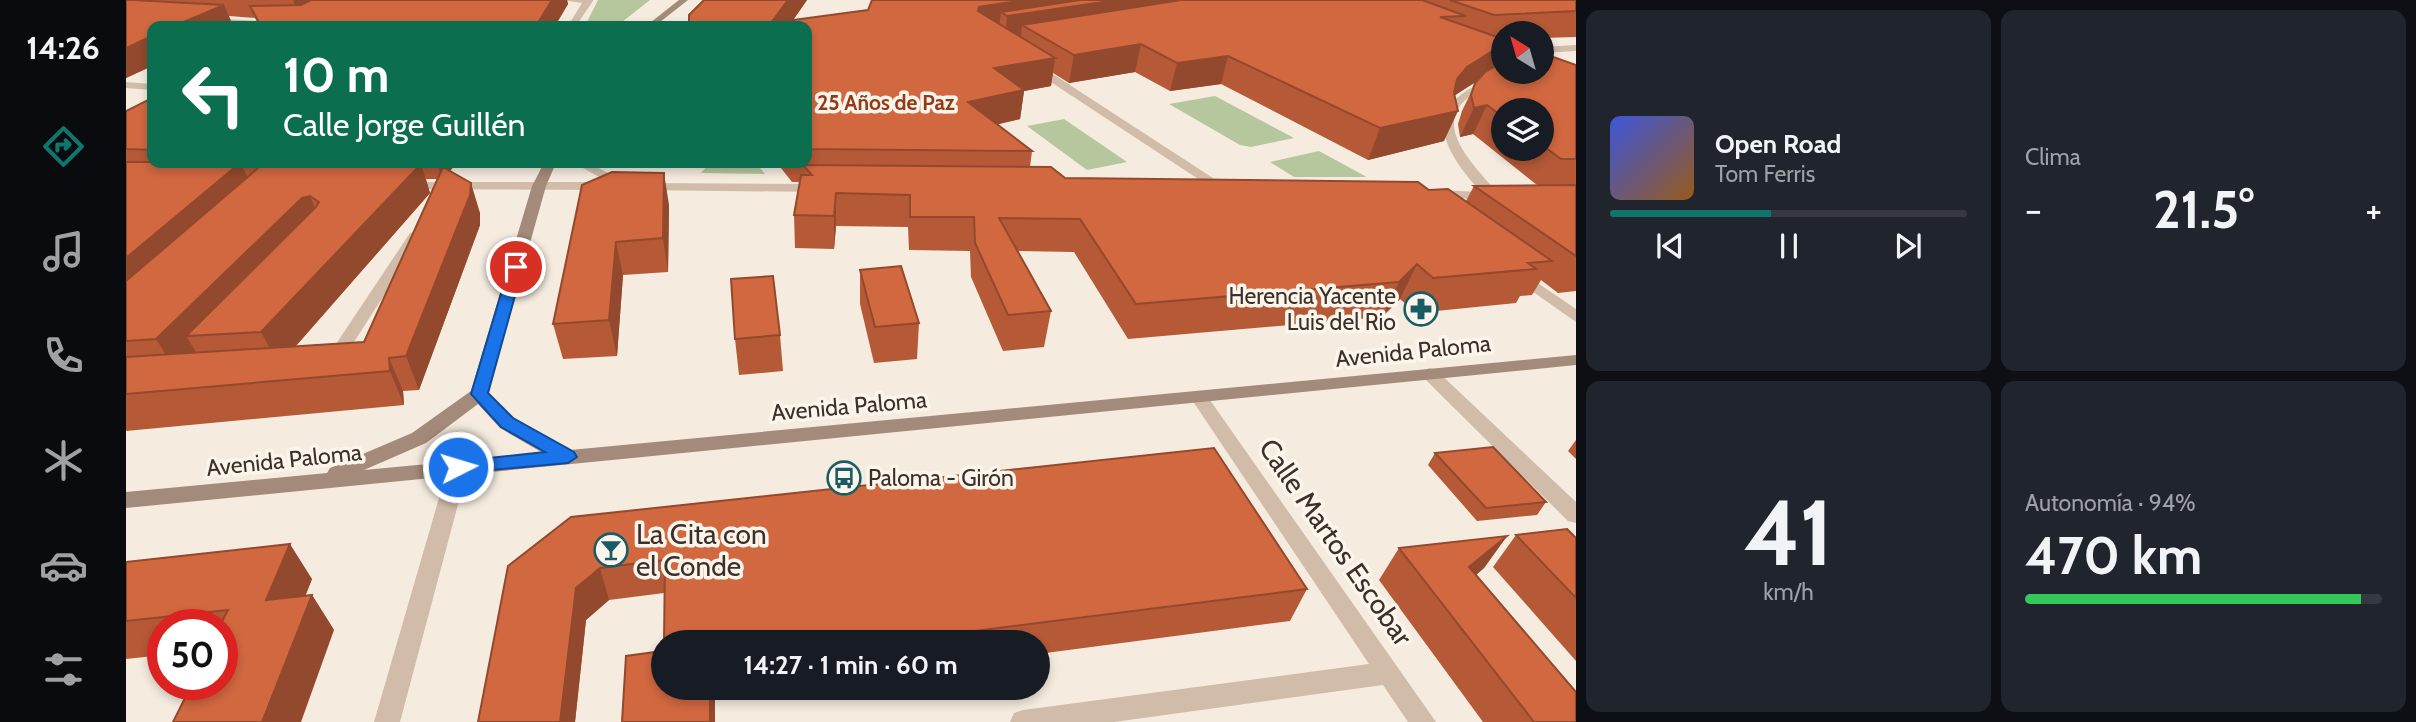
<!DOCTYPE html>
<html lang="es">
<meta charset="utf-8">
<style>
:root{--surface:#171b24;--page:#20242c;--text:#f1f3f6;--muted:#9ea1a6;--line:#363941;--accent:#0f766e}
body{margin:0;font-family:Cabin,sans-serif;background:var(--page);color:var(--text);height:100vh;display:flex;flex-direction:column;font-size:26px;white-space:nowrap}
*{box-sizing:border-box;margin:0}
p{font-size:23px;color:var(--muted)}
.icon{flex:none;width:38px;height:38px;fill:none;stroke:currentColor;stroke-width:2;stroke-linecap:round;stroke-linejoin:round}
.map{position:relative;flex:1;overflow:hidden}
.drawer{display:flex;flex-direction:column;gap:10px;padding:10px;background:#0d0f14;width:840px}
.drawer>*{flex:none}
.guide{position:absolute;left:21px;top:21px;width:665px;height:147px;border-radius:14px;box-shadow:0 4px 10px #0003;background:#0b6e4f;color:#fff;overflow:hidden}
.needle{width:46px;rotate:323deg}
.controls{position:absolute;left:1365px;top:21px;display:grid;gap:14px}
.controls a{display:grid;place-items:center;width:63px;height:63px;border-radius:50%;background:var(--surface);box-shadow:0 4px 10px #0003;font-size:35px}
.speed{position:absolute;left:21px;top:609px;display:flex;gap:14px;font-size:35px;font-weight:700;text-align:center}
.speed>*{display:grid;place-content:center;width:91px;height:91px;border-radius:50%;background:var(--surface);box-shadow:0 4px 10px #0003;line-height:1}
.speed .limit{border:10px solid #d22;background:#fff;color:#111}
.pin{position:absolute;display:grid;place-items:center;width:60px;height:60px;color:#fff;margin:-30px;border:4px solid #fff;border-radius:50%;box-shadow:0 2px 7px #0007}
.me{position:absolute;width:77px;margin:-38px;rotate:85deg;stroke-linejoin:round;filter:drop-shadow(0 0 5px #0008)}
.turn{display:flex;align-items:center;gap:24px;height:147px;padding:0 21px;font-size:32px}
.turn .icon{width:91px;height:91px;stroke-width:2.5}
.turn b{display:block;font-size:49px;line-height:60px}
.big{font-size:52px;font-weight:700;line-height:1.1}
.drawer .card{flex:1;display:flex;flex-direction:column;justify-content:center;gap:10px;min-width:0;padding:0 24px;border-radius:14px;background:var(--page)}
.drawer .dial{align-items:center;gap:0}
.dial b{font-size:91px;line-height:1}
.song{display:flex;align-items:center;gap:21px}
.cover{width:84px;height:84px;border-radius:10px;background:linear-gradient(135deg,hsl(230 70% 55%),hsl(30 70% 35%))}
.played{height:7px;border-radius:4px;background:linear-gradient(90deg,var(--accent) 45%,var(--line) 45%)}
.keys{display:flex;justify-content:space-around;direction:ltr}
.heat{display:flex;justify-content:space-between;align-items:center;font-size:38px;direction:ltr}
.charge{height:10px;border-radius:5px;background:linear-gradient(90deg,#34c759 94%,var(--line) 0)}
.drawer .tiles{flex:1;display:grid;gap:10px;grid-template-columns:repeat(2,1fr)}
.trip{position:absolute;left:525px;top:630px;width:399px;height:70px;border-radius:35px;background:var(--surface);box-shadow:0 4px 10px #0003;font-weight:700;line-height:70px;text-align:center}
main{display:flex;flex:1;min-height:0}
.menu{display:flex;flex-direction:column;width:126px;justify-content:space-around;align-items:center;background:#090b0e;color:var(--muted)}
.menu .icon{width:49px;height:49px}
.menu .selected{color:var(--accent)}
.menu b{font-size:32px;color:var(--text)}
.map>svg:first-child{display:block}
.green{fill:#b7c79d}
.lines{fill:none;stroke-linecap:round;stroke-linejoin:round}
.street{fill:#d0bca9;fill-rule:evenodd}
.secondary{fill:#a48a7a;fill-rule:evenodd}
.wall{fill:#b55937;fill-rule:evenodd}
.shaded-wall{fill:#93492d}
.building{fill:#d26840;stroke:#93492d;stroke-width:2}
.route{fill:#1a73e8;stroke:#114b97;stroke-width:2}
.labels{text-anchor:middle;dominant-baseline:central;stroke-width:7;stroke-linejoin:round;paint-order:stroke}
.far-neighbourhood-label{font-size:21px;font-weight:bold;fill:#943a19;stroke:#fcf5ec}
.poi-label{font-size:23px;fill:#3c3029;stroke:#fcf5ec;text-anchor:end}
.street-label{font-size:23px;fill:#3c3029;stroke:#fcf5ec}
.near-poi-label{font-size:28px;fill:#3c3029;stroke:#fcf5ec;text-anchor:start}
.near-street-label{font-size:28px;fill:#3c3029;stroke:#fcf5ec}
</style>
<main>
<nav class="menu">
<b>14:26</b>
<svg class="icon selected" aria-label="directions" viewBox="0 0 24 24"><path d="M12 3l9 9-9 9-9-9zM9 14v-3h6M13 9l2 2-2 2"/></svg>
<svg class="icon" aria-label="music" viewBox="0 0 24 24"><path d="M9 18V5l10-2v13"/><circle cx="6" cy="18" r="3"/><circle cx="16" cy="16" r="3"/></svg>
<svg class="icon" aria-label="phone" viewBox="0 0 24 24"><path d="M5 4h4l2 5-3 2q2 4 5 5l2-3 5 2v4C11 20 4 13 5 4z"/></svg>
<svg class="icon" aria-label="climate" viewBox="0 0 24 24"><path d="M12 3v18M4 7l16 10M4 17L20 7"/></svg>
<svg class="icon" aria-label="car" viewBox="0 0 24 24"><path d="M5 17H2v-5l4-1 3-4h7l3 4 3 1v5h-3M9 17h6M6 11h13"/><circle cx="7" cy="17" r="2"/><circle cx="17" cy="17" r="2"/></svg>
<svg class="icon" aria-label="filters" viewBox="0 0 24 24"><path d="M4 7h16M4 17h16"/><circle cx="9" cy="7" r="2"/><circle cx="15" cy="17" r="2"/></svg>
</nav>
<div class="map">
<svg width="1450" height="722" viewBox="0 0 1450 722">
<rect width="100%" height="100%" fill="#f5ecdf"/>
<path class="green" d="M472 0H524L491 26H459Z
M1089 96 1168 138 1125 147 1114 145 1043 104Z
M938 119 1001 162 961 170 901 126Z
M1193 151 1239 176 1240 177H1168L1144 162Z
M584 163H630L639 174 575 173Z"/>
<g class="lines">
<path class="street" d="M436 0H467V1L450 26H442L456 3Z
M81 18 154 22 159 25 78 23V19Z
M1450 45V51L1416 53V47Z
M902 63H910L1107 191 1100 195 1095 194 902 67Z
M1384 72H1399C1386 82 1365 84 1349 93 1298 123 1353 169 1374 196L1367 200 1305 197V191L1310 190 1355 192C1300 132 1303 97 1384 72Z
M0 82 26 84V90L0 88Z
M448 163H463L503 184 496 188 491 187Z
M281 182H477L484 186 477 190 276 189 274 186Z
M519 183 694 184 701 188 694 192 514 190 512 187Z
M289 232 296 236 212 367H200L197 363 200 359 284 233Z
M1391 269 1450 309V322L1386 277 1383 274 1386 271Z
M1304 368 1310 370 1450 502V523L1442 521 1298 378 1295 374 1298 370Z
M1073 391 1079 393 1310 722H1282L1257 685 988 722H884L888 713 897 710 1243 664 1064 397Z
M332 460 339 462 342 467 274 722H248L322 467 325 462Z"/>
<path class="secondary" d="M553 0H562L529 26H520Z
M418 163H430L420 186 362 393 388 418 444 450 1450 355V365L0 508V492L201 473 204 468 286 433 345 391 406 186ZM352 404 374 428 417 453 238 470 300 443Z"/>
</g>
<path class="wall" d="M0 0H441L442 4 429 26H133L129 18 103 16 107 26H26V66L0 78Z
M578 0H681L667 20 742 10 746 0H1450V37L1416 38V33H1377V72L1450 65V291L1432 293 1415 280 1406 295 1394 296 1390 303 1290 313 1274 299 1256 317 1002 339 948 252 892 251 925 311 918 347 877 351 845 277 844 251 783 250 782 227 710 226 708 249 669 248 668 215 674 182H666L651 163H681V26ZM1009 72 1044 91 1095 84 1242 160 1318 141 1329 95 1350 82 1336 111 1332 124 1334 137 1347 134 1411 185 1348 186 1340 201 1303 190 939 178 904 167 906 151 872 124 894 119 898 91 925 86 927 73 943 83ZM1377 110H1416V149H1377Z
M26 98V163H331L324 171 354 213V225L293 390 277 391 278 405 0 431V111ZM300 179H312L238 342 170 346 304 193Z
M456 185 543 205 542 272 497 275 491 356 437 359 427 324Z
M734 270 793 323 791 359 748 363 734 304Z
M654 335 657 371 613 375 609 339Z
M1450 440V459L1442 451Z
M1309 453 1420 502 1411 515 1351 521 1302 465Z
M445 517 1181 589 1164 621 912 654V642H538V593L483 600 460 620 449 722H352Z
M1390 535 1450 538V661L1367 567Z
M1381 536 1358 568 1350 575 1450 722H1357L1253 580 1273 548Z
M0 562 186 579 179 596 186 595 208 630 96 625H37V655L0 659Z
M537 688H655L589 696V722H496Z"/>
<path class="shaded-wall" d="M167 0H212L175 20Z
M426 0H441L442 4 429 26H410Z
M662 0H681L663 26 645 23Z
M899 0H1148L896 25 895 40 879 42 881 16 875 12 873 29 852 11 853 7Z
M98 5 107 26H48Z
M26 36V66L0 78V48Z
M1015 44 1009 72 943 83 948 55Z
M1377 48V72L1352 80 1328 96 1331 79 1341 67 1365 52Z
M1102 56 1095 84 1044 91 1051 63Z
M929 58 925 86 898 91 894 119 839 132 842 102 868 68Z
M1361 105 1347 134 1334 137 1348 108Z
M1332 111 1318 141 1242 160 1254 128Z
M115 163 128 192 0 307V258Z
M311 163H331L316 179Z
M295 164 304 193 153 365 135 332Z
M538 173 543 205 542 272 537 238Z
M345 183 354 213V225L293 390 280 356Z
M710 193V226L708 249V216Z
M184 196 197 227 60 336 70 352 51 372 30 339 176 198Z
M490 242 497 275 491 356 483 320Z
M1291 264 1274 299 1256 317 1273 282Z
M263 358 277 391 278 405 264 371Z
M1381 536 1358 568 1321 599 1343 567Z
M164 544 186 579 164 635 140 600Z
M474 568 483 600 460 620 449 722H434L450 588Z
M186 595 208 630 175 722H136Z
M584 688H587L589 696V722H584Z"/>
<path class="building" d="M0 0H7L98 5 48 26H26V36L0 48Z
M185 0H426L410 26H135L124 6 175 5Z
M578 0H662L645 23 742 10 746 0H899L853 7 852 11 929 58 868 68 898 90 842 102 906 151 681 149V26H563V15Z
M954 0H991L881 16 875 12Z
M1055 0H1296L1340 16 1314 17 1377 39V48L1365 52 1341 67 1331 79 1328 93 1332 111 1254 128 1102 56 1051 63 1015 44 948 55 896 25Z
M1324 0H1450V11L1368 15Z
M1416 53 1450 65V159H1435L1416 145V110H1377V117L1361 105 1348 108 1345 95 1349 83 1359 72 1377 62V72H1416Z
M26 98V150L0 149V111Z
M0 162H26V163H114L0 258Z
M138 163 295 164 135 332 60 336 190 207 193 202 184 196 176 198 30 339 0 341V281Z
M677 165 925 167 939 178 1292 182 1303 190 1322 189 1426 261 1402 263 1410 269 1307 278 1291 264 1273 282 1010 304 954 219 873 218 925 311 882 315 849 243 848 217H784V195L710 193 708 216 668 215 675 175H686Z
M317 167 345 183 344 195 280 356 263 358 264 371 0 394V357L238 342Z
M486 172 538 173 537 238 490 242 483 320 427 324 456 185Z
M1450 185V256L1348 186Z
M775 266 793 323 749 327 734 270Z
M647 276 654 335 609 339 605 279Z
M1367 447 1420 502 1360 508 1309 453Z
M1088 448 1181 589 762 642H538L539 560 474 568 450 588 434 722H352L382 566 445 517Z
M1441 529 1450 538V598L1390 535Z
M1381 536 1343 567 1450 692V722H1408L1273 548Z
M164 544 140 600 186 595 136 722H47L66 684H96V625H94L102 610 0 621V562Z
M537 651V688H584V722H496L500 656Z"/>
<path class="route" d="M390 263 397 267 362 393 387 418 448 452 451 457 442 463 332 473 326 471 323 467 326 462 419 452 375 427 345 394 383 267Z"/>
<defs>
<symbol id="pharmacy-ring" viewBox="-11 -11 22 22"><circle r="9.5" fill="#fcf5ec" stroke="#1a5c63" stroke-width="1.5"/><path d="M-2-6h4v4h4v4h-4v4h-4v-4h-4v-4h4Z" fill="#1a5c63"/></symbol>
<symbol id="bus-ring" viewBox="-11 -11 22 22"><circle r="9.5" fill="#fcf5ec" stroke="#1a5c63" stroke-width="1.5"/><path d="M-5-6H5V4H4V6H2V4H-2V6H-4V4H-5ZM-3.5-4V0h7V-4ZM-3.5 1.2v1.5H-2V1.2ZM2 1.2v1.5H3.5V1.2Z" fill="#1a5c63"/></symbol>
<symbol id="bar-ring" viewBox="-11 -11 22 22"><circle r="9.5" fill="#fcf5ec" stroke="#1a5c63" stroke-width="1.5"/><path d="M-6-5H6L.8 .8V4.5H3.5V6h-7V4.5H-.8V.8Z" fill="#1a5c63"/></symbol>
</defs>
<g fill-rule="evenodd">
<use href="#pharmacy-ring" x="1276" y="290" width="38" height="38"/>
<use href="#bus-ring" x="699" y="459" width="38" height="38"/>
<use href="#bar-ring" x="466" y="531" width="38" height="38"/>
</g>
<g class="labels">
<g class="far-neighbourhood-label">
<text x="760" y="102">25 Años de Paz</text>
</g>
<g class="poi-label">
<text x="1270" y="296">Herencia Yacente<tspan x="1270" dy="26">Luis del Rio</tspan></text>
<text x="742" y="478" text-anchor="start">Paloma - Girón</text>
</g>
<g class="street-label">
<text transform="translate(1287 351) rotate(-6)">Avenida Paloma</text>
<text transform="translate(723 406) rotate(-5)">Avenida Paloma</text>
<text transform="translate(158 460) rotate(-6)">Avenida Paloma</text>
</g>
<g class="near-poi-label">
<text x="510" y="534">La Cita con<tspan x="510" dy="32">el Conde</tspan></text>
</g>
<g class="near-street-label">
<text transform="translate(1210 542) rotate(55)">Calle Martos Escobar</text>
</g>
</g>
</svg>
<div class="controls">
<a><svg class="needle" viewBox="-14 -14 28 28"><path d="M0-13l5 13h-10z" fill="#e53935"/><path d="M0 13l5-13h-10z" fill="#9ea1a6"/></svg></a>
<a><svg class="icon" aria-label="layers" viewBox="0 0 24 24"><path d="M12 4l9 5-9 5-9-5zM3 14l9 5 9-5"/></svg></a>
</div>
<div class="speed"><div class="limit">50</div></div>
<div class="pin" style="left:390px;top:267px;background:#d93025"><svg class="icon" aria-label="arrive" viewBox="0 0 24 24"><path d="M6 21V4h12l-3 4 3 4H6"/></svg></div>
<svg class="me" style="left:332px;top:467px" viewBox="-20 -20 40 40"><circle r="17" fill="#1a73e8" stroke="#fff" stroke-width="3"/><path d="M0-11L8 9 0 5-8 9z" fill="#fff"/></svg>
<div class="trip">14:27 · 1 min · 60 m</div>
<div class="guide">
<div class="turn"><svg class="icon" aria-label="left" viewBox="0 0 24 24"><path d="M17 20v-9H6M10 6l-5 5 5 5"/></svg><div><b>10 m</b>Calle Jorge Guillén</div></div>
</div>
</div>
<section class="drawer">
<div class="tiles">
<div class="card">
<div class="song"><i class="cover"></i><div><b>Open Road</b><p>Tom Ferris</p></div></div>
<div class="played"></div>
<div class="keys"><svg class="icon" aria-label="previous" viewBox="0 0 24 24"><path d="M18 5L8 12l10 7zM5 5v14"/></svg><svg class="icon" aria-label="pause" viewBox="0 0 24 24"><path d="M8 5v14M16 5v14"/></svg><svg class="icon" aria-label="next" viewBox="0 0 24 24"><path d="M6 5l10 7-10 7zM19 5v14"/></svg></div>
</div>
<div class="card"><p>Clima</p>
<div class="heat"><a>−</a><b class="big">21.5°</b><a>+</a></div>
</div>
<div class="card dial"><b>41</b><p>km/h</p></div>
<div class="card"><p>Autonomía · 94%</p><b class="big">470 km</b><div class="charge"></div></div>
</div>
</section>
</main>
